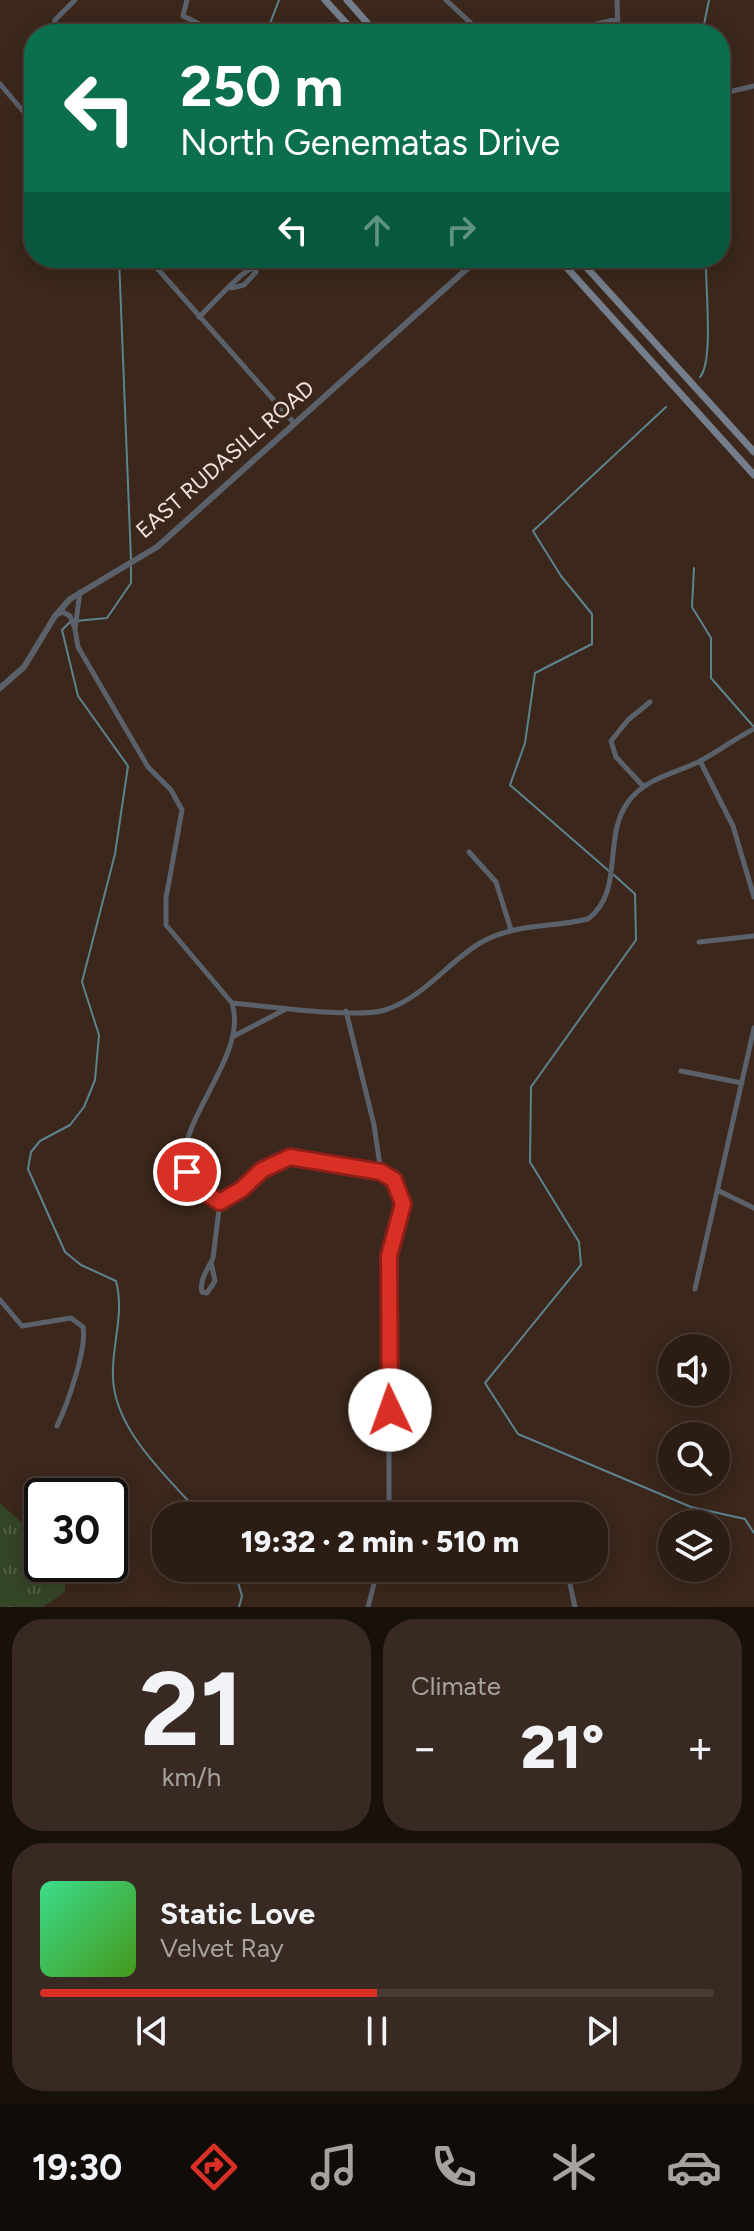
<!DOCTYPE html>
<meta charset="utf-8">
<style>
:root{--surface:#2c1d14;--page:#382a22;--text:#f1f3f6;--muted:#a6a2a0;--line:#483b34;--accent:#d93025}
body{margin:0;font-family:Figtree,sans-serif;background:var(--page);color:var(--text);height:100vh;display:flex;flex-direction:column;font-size:30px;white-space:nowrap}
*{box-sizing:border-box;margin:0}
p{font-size:26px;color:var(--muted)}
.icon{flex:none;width:44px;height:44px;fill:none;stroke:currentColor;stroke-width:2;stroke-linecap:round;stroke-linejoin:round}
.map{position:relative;height:1607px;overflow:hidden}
.side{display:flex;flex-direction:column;gap:12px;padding:12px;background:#18100b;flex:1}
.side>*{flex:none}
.banner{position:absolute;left:24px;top:24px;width:706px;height:244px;border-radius:32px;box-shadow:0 4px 20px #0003,0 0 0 2px var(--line);background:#0b6e4f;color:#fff;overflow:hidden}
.fabs{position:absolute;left:658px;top:1334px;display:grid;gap:16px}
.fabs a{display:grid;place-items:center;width:72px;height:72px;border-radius:50%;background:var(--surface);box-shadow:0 4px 20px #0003,0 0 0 2px var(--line);font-size:40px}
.speed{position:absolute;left:24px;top:1478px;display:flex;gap:16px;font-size:40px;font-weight:700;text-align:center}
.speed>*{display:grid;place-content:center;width:104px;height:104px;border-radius:50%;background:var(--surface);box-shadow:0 4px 20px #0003,0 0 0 2px var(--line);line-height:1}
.speed .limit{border:4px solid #111;border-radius:12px;background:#fff;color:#111}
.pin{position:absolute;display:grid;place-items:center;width:68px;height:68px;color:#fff;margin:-34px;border:4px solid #fff;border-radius:50%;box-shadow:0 2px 8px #0007}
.me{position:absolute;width:88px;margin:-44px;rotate:357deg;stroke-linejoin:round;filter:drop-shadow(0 0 6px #0008)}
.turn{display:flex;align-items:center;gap:28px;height:168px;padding:0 24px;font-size:36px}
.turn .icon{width:104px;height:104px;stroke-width:2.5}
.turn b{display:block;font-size:56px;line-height:68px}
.lanes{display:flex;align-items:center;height:76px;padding:0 24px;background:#0003;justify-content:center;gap:40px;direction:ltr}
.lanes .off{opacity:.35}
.big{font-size:60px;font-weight:800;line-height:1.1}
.side .tile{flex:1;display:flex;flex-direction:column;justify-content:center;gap:12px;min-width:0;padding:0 28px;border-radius:32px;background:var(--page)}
.side .dial{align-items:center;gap:0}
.dial b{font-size:104px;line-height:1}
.song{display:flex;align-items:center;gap:24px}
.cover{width:96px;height:96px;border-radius:12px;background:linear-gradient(135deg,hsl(150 70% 55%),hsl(100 70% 35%))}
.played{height:8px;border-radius:4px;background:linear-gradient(90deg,var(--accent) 50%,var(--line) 50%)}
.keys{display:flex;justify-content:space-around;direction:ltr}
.heat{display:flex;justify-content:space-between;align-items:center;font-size:44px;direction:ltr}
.side .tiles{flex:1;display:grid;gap:12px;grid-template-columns:1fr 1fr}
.tile:last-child{grid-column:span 2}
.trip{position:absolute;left:152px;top:1502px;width:456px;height:80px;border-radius:32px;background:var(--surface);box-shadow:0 4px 20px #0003,0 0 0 2px var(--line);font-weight:800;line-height:80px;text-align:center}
.dock{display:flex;height:128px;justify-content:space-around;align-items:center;background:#120c08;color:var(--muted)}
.dock .icon{width:56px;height:56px}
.dock .active{color:var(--accent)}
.dock b{font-size:36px;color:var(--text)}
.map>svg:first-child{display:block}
.grass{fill:url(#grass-tufts)}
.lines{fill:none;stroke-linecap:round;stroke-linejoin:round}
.stream{stroke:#5d838e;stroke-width:2}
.minor{stroke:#5b616a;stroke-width:5}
.tertiary{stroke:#5b616a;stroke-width:6}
.secondary{stroke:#757e8c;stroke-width:7}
.route-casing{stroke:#8d1f18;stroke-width:20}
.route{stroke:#d93025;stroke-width:14}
.labels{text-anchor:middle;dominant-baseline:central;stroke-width:8;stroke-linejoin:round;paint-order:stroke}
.street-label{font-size:22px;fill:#f2e4dd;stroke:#3b271b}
</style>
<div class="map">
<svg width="754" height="1607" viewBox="0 0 754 1607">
<defs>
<pattern id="grass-tufts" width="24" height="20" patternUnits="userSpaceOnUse" patternTransform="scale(2)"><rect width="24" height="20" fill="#354527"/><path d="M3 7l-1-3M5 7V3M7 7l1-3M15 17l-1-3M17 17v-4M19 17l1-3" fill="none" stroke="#536046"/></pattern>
</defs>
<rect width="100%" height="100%" fill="#3b271b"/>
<path class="grass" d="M0 1503 42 1541V1564H64L65 1592 43 1607H0Z"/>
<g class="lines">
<path class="stream" d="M266 34 279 0
M702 34 709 0
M119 258 131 560
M700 377C714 361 705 285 706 258
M694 568 692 607 711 638V678L753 726
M76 621 107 618 131 583V567
M70 622 62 630 78 696 128 766 115 854 82 982 99 1035 95 1080 84 1107 70 1125 40 1141 31 1152 28 1169 65 1252 81 1265 116 1281C125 1315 111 1346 113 1379 116 1433 169 1478 202 1516
M609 871 510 785 525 743 535 673 592 644V614L561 576 533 531 666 407
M614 875 635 894 636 940 531 1087 530 1162 579 1242 581 1265 485 1383 518 1434 691 1507 745 1519 754 1533
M234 1568 242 1596 239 1607"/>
<path class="minor" d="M187 0 183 16 206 27 210 34
M446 0 474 26 496 34
M617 0 618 34
M51 34 55 20 75 0
M555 34 618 19
M0 84 34 124
M720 94 754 86
M148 258 294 423
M199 317C209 308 243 269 253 268L256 272 244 285 231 288
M80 592 75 629 78 647 148 767 171 790 182 810 166 898V925L232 1003C248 1053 184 1112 184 1161 184 1180 205 1193 220 1202L242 1189 262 1170 290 1157 381 1172 394 1180 403 1204 389 1256V1516
M56 615 63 612 70 616 74 626
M700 761 733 826 754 897
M643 786 616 757 611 741 628 720 650 702
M469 852 496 882 511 930
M699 942 754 936
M232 1003C266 1006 356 1019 385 1010 423 998 447 963 480 943 514 923 552 928 588 919 625 891 602 838 628 802 646 777 676 774 702 760 719 751 736 738 754 729
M346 1011 374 1125 381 1172
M234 1036 286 1009
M681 1071 742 1083
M719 1191 754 1208
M211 1262 215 1281 207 1293 202 1292C199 1280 208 1269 213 1258L220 1202
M695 1289 754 1028
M0 1300 22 1326 71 1318 83 1327C87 1350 67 1405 57 1426
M570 1584 575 1607
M368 1607 378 1568"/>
<path class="tertiary" d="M0 688 24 667 55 616 70 599 157 547 479 258"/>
<path class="secondary" d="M325 0 356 34
M347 0 377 34
M558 258 754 475
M578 258 754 452"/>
</g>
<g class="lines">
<defs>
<path id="route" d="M187 1172 199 1189 220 1202 242 1189 262 1170 290 1157 381 1172 394 1180 403 1204 389 1256 390 1410"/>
</defs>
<use href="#route" class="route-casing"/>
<use href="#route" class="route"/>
</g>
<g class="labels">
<g class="street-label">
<text transform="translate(225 459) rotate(-41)">EAST RUDASILL ROAD</text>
</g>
</g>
</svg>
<div class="fabs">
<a><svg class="icon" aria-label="sound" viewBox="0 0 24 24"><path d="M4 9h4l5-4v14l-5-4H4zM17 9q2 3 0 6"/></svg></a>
<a><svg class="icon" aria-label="search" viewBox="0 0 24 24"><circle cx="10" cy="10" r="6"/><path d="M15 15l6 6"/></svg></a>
<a><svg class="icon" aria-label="layers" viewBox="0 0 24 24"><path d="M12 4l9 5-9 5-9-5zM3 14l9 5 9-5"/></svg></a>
</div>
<div class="speed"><div class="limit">30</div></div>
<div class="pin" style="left:187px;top:1172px;background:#d93025"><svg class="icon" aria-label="arrive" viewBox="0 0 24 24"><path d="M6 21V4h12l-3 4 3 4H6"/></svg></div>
<svg class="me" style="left:390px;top:1410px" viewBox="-20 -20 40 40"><circle r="19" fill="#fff"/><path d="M0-13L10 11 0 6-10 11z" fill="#d93025"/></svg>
<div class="trip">19:32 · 2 min · 510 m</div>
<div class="banner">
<div class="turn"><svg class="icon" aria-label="left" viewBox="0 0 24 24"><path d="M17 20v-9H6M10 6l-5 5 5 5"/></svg><div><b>250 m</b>North Genematas Drive</div></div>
<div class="lanes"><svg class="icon" aria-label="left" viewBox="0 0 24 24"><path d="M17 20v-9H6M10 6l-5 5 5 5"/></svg><svg class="icon off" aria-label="ahead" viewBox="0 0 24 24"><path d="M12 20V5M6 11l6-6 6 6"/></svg><svg class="icon off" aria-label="right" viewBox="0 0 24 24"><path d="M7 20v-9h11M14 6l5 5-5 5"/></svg></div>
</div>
</div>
<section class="side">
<div class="tiles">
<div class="tile dial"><b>21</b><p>km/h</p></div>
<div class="tile"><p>Climate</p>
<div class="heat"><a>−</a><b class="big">21°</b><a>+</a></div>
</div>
<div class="tile">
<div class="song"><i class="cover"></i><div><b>Static Love</b><p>Velvet Ray</p></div></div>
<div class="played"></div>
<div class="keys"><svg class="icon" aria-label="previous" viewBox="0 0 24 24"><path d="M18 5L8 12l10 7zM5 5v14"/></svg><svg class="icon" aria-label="pause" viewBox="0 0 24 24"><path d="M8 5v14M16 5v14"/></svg><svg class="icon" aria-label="next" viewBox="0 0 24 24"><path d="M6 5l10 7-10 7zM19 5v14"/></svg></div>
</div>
</div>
</section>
<nav class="dock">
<b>19:30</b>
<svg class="icon active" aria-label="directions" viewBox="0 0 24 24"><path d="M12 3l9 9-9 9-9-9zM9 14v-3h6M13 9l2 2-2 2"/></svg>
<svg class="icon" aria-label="music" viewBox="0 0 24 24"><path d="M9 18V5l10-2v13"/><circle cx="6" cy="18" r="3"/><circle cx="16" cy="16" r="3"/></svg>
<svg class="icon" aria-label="phone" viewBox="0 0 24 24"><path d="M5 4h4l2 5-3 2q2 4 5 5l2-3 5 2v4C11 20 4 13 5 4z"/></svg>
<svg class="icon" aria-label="climate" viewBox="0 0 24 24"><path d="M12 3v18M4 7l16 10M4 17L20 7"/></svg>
<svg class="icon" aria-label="car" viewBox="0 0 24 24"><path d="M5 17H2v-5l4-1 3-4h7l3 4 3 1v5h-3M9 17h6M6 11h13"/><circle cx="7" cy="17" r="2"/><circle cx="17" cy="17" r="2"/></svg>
</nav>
